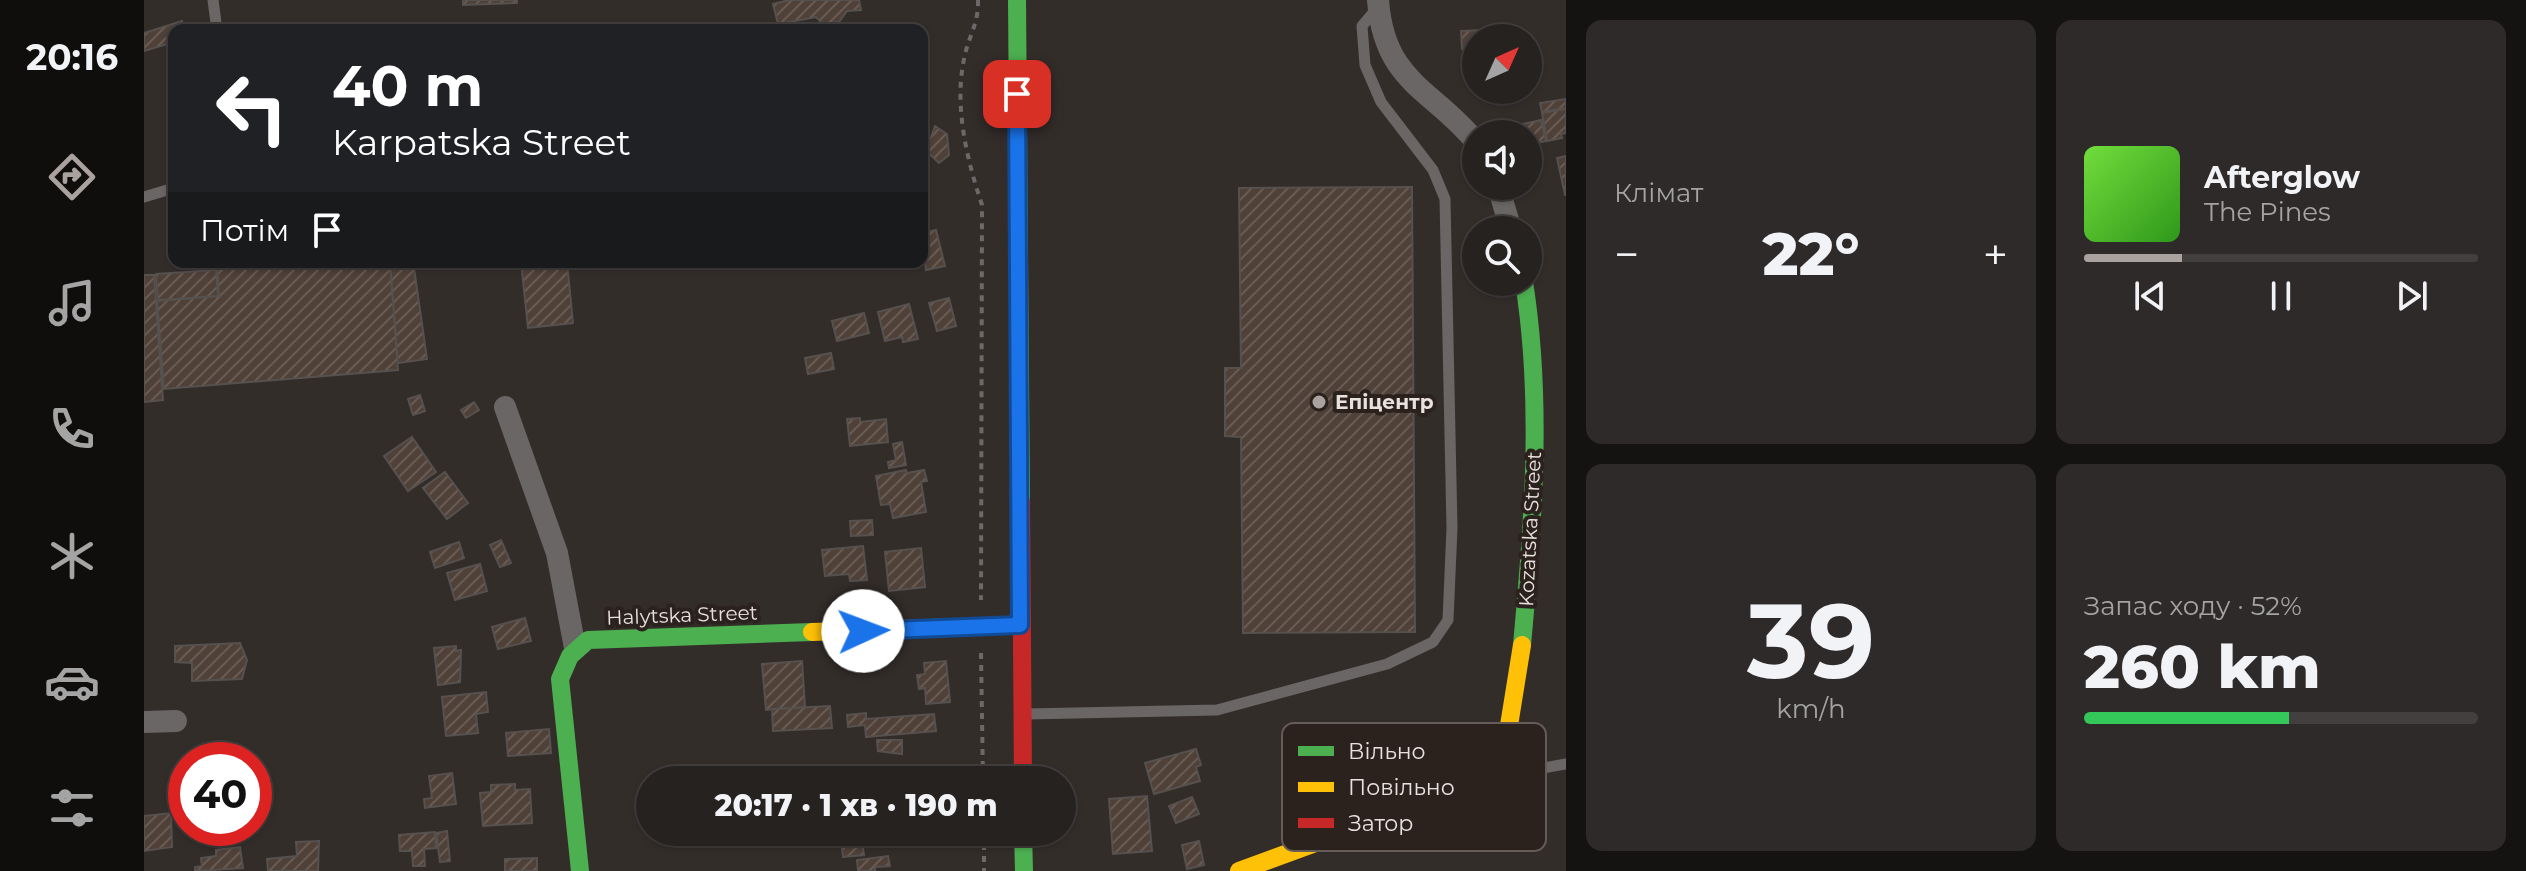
<!DOCTYPE html>
<html lang="uk">
<meta charset="utf-8">
<style>
:root{--surface:#262220;--page:#2e2a29;--text:#f1f3f6;--muted:#a4a4a5;--line:#423f3e;--accent:#a9a29f}
body{margin:0;font-family:Montserrat,sans-serif;background:var(--page);color:var(--text);height:100vh;display:flex;flex-direction:column;font-size:30px;white-space:nowrap}
*{box-sizing:border-box;margin:0}
p{font-size:26px;color:var(--muted)}
.icon{flex:none;width:44px;height:44px;fill:none;stroke:currentColor;stroke-width:2;stroke-linecap:round;stroke-linejoin:round}
.map{position:relative;flex:1;overflow:hidden}
.sheet{display:flex;flex-direction:column;gap:20px;padding:20px;background:#151312;width:960px}
.sheet>*{flex:none}
.banner{position:absolute;left:24px;top:24px;width:760px;height:244px;border-radius:16px;box-shadow:0 2px 6px #0004,0 0 0 2px var(--line);background:#202124;color:#fff;overflow:hidden}
.needle{width:52px;rotate:45deg}
.controls{position:absolute;left:1318px;top:24px;display:grid;gap:16px}
.controls a{display:grid;place-items:center;width:80px;height:80px;border-radius:50%;background:var(--surface);box-shadow:0 2px 6px #0004,0 0 0 2px var(--line);font-size:40px}
.speed{position:absolute;left:24px;top:742px;display:flex;gap:16px;font-size:40px;font-weight:700;text-align:center}
.speed>*{display:grid;place-content:center;width:104px;height:104px;border-radius:50%;background:var(--surface);box-shadow:0 2px 6px #0004,0 0 0 2px var(--line);line-height:1}
.speed .limit{border:12px solid #d22;background:#fff;color:#111}
.pin{position:absolute;display:grid;place-items:center;width:68px;height:68px;color:#fff;margin:-34px;border-radius:16px;box-shadow:0 4px 12px #0006}
.me{position:absolute;width:88px;margin:-44px;rotate:88deg;stroke-linejoin:round;filter:drop-shadow(0 0 6px #0008)}
.turn{display:flex;align-items:center;gap:28px;height:168px;padding:0 32px;font-size:36px}
.turn .icon{width:104px;height:104px;stroke-width:2.5}
.turn b{display:block;font-size:56px;line-height:68px}
.then{display:flex;align-items:center;height:76px;padding:0 32px;background:#0003;gap:16px;font-size:30px}
.big{font-size:60px;font-weight:800;line-height:1.1}
.sheet .widget{flex:1;display:flex;flex-direction:column;justify-content:center;gap:12px;min-width:0;padding:0 28px;border-radius:16px;background:var(--page)}
.sheet .dial{align-items:center;gap:0}
.dial b{font-size:104px;line-height:1}
.song{display:flex;align-items:center;gap:24px}
.cover{width:96px;height:96px;border-radius:12px;background:linear-gradient(135deg,hsl(100 70% 55%),hsl(110 70% 35%))}
.played{height:8px;border-radius:4px;background:linear-gradient(90deg,var(--accent) 25%,var(--line) 25%)}
.keys{display:flex;justify-content:space-around;direction:ltr}
.heat{display:flex;justify-content:space-between;align-items:center;font-size:44px;direction:ltr}
.charge{height:12px;border-radius:6px;background:linear-gradient(90deg,#34c759 52%,var(--line) 0)}
.sheet .tiles{flex:1;display:grid;gap:20px;grid-template-columns:repeat(2,1fr)}
.trip{position:absolute;left:492px;top:766px;width:440px;height:80px;border-radius:40px;background:var(--surface);box-shadow:0 2px 6px #0004,0 0 0 2px var(--line);font-weight:800;line-height:80px;text-align:center}
main{display:flex;flex:1;min-height:0}
.dock{display:flex;flex-direction:column;width:144px;justify-content:space-around;align-items:center;background:#0f0e0d;color:var(--muted)}
.dock .icon{width:56px;height:56px}
.dock .current{color:var(--accent)}
.dock b{font-size:36px;color:var(--text)}
.map>svg:first-child{display:block}
.building{fill:url(#building-hatch);stroke:#56514e;stroke-width:2}
.lines{fill:none;stroke-linecap:round;stroke-linejoin:round}
.path{stroke:#6d6968;stroke-width:4;stroke-dasharray:6 6;stroke-linecap:butt}
.lane{stroke:#696665;stroke-width:11}
.street{stroke:#696665;stroke-width:22}
.fast{stroke:#4caf50;stroke-width:18}
.slow{stroke:#ffc107;stroke-width:18}
.jam{stroke:#c62828;stroke-width:18}
.route-casing{stroke:#114b97;stroke-width:20}
.route{stroke:#1a73e8;stroke-width:14}
.poi-dot{fill:#a9a29f;stroke:#2c221d;stroke-width:3}
.labels{text-anchor:middle;dominant-baseline:central;stroke-width:8;stroke-linejoin:round;paint-order:stroke}
.poi-label{font-size:20px;font-weight:bold;fill:#e9e1de;stroke:#2c221d;text-anchor:start}
.street-label{font-size:20px;fill:#e9e1de;stroke:#2c221d}
.key{fill:#2c221d;stroke:#655b57;stroke-width:2}
.key-label{font-size:22px;fill:#e9e1de}
</style>
<main>
<nav class="dock">
<b>20:16</b>
<svg class="icon current" aria-label="directions" viewBox="0 0 24 24"><path d="M12 3l9 9-9 9-9-9zM9 14v-3h6M13 9l2 2-2 2"/></svg>
<svg class="icon" aria-label="music" viewBox="0 0 24 24"><path d="M9 18V5l10-2v13"/><circle cx="6" cy="18" r="3"/><circle cx="16" cy="16" r="3"/></svg>
<svg class="icon" aria-label="phone" viewBox="0 0 24 24"><path d="M5 4h4l2 5-3 2q2 4 5 5l2-3 5 2v4C11 20 4 13 5 4z"/></svg>
<svg class="icon" aria-label="climate" viewBox="0 0 24 24"><path d="M12 3v18M4 7l16 10M4 17L20 7"/></svg>
<svg class="icon" aria-label="car" viewBox="0 0 24 24"><path d="M5 17H2v-5l4-1 3-4h7l3 4 3 1v5h-3M9 17h6M6 11h13"/><circle cx="7" cy="17" r="2"/><circle cx="17" cy="17" r="2"/></svg>
<svg class="icon" aria-label="filters" viewBox="0 0 24 24"><path d="M4 7h16M4 17h16"/><circle cx="9" cy="7" r="2"/><circle cx="15" cy="17" r="2"/></svg>
</nav>
<div class="map">
<svg width="1422" height="871" viewBox="0 0 1422 871">
<defs>
<pattern id="building-hatch" width="6" height="6" patternUnits="userSpaceOnUse" patternTransform="scale(2)"><rect width="6" height="6" fill="#4f4038"/><path d="M-1 1l2-2M0 6l6-6M5 7l2-2" fill="none" stroke="#685b54"/></pattern>
</defs>
<rect width="100%" height="100%" fill="#332d2a"/>
<path class="building" d="M319 0H373V3L319 5Z
M645 0H715L717 10 703 11 695 22 679 24 672 17 634 24 629 4Z
M38 21 41 30H30V42L0 51V33Z
M229 23 230 30H130Z
M1340 30 1341 38H1332V48L1318 49 1317 31Z
M1422 99V108L1398 112 1396 103Z
M1422 109V133L1417 134 1418 138 1403 141 1398 113Z
M1397 120 1402 141 1384 145 1379 124Z
M791 126 803 134 805 155 795 163 778 147 787 137Z
M1422 156V195H1421L1413 158Z
M1268 187 1271 632 1099 633 1097 437 1081 436V368H1097L1095 188Z
M792 230 801 266 782 270 778 233Z
M73 262H246L254 370 20 389 13 301 75 296Z
M246 262H261L262 270 270 268 283 359 254 363Z
M377 262H423L429 323 384 328Z
M72 270 74 296 14 300 12 274Z
M0 275H10L19 400 0 402Z
M805 298 812 326 793 331 785 303Z
M765 304 774 339 759 342 758 337 741 341 734 312Z
M720 313 725 333 693 341 688 321Z
M687 353 690 369 664 374 661 358Z
M276 395 281 411 269 415 264 399Z
M330 402 335 410 322 418 317 410Z
M716 418V422L742 419 744 442 706 446 703 419Z
M268 437 292 472 264 491 240 456Z
M758 442 762 465 745 468 744 462 752 460 749 444Z
M762 470 763 473 780 470 783 481 777 482 782 512 749 518 746 504 737 505 732 476Z
M301 472 324 503 303 519 279 488Z
M728 520 729 535 707 536 706 521Z
M357 540 367 563 356 567 346 545Z
M315 542 320 558 291 568 286 552Z
M719 546 723 580 706 581 705 574 681 576 678 550Z
M777 548 781 587 745 591 741 552Z
M336 564 343 591 311 600 303 573Z
M381 618 387 641 354 649 348 627Z
M96 643 103 660 98 679 48 681V663L31 662V646Z
M312 646V651L317 650 316 682 294 685 290 648Z
M658 661 661 707 622 710 618 664Z
M802 661 806 702 782 704 781 688 775 689 773 675 781 674 780 663Z
M342 692 344 712 332 714 334 733 302 736 298 697Z
M686 706 688 728 629 731 628 709Z
M722 713V719L790 714 792 731 722 737 721 725 704 727 703 715Z
M405 729 407 753 364 756 362 733Z
M733 740H758V754L734 751Z
M1052 749 1057 765 1052 767 1056 781 1010 794 1001 763Z
M308 773 312 804 281 808 280 799 288 798 285 776Z
M371 784V790L386 789 388 823 339 826 336 793 347 792V785Z
M1003 796 1008 851 969 854 965 799Z
M1048 797 1055 814 1032 823 1025 806Z
M27 813 28 847 0 851V816Z
M303 831 306 861 296 862 292 833Z
M291 832 292 848 280 849 281 866H269L268 851H256L255 835Z
M678 832H704L706 843 718 841 720 855 699 857 697 840 679 842Z
M735 832H783L736 841Z
M175 841 174 871H124L123 859 153 856 152 842Z
M1055 841 1060 865 1043 869 1038 845Z
M96 847 99 868 51 871V867L58 866 57 858 72 856V850Z
M744 856 746 866 731 867V871H714L713 860Z
M393 858V871H361V859Z"/>
<g class="lines">
<path class="path" d="M834 0C835 24 824 37 820 59 810 107 823 160 838 205L837 600
M837 653 839 780
M840 832V871"/>
<path class="lane" d="M69 0 73 30
M0 197 30 188
M883 714 1073 710 1243 664 1289 642 1304 620 1308 528 1301 199 1289 170 1237 102 1221 65 1218 26 1234 7
M1360 775 1422 764"/>
<path class="street" d="M1234 0C1240 83 1289 89 1332 142
M1354 186 1367 230
M361 407 413 553 431 648
M0 722 32 721"/>
<path class="fast" d="M873 0 877 501
M1378 645C1389 525 1399 402 1380 282
M879 832 880 871
M436 871 416 679 426 656 444 640 668 632"/>
<path class="slow" d="M668 632 876 625
M1095 871 1357 775 1378 645"/>
<path class="jam" d="M877 501 879 780"/>
</g>
<g class="lines">
<defs>
<path id="route" d="M719 631 876 625 873 94"/>
</defs>
<use href="#route" class="route-casing"/>
<use href="#route" class="route"/>
</g>
<circle class="poi-dot" cx="1175" cy="402" r="8"/>
<g class="labels">
<g class="poi-label">
<text x="1191" y="402">Епіцентр</text>
</g>
<g class="street-label">
<text transform="translate(1386 529) rotate(-87)">Kozatska Street</text>
<text transform="translate(538 615) rotate(-2)">Halytska Street</text>
</g>
</g>
<rect x="1138" y="723" width="264" height="128" rx="12" class="key"/>
<rect x="1154" y="746" width="36" height="10" fill="#4caf50"/>
<rect x="1154" y="782" width="36" height="10" fill="#ffc107"/>
<rect x="1154" y="818" width="36" height="10" fill="#c62828"/>
<g class="key-label">
<text x="1204" y="759">Вільно</text>
<text x="1204" y="795">Повільно</text>
<text x="1204" y="831">Затор</text>
</g>
</svg>
<div class="controls">
<a><svg class="needle" viewBox="-14 -14 28 28"><path d="M0-13l5 13h-10z" fill="#e53935"/><path d="M0 13l5-13h-10z" fill="#a4a4a5"/></svg></a>
<a><svg class="icon" aria-label="sound" viewBox="0 0 24 24"><path d="M4 9h4l5-4v14l-5-4H4zM17 9q2 3 0 6"/></svg></a>
<a><svg class="icon" aria-label="search" viewBox="0 0 24 24"><circle cx="10" cy="10" r="6"/><path d="M15 15l6 6"/></svg></a>
</div>
<div class="speed"><div class="limit">40</div></div>
<div class="pin" style="left:873px;top:94px;background:#d93025"><svg class="icon" aria-label="arrive" viewBox="0 0 24 24"><path d="M6 21V4h12l-3 4 3 4H6"/></svg></div>
<svg class="me" style="left:719px;top:631px" viewBox="-20 -20 40 40"><circle r="19" fill="#fff"/><path d="M0-13L10 11 0 6-10 11z" fill="#1a73e8"/></svg>
<div class="trip">20:17 · 1 хв · 190 m</div>
<div class="banner">
<div class="turn"><svg class="icon" aria-label="left" viewBox="0 0 24 24"><path d="M17 20v-9H6M10 6l-5 5 5 5"/></svg><div><b>40 m</b>Karpatska Street</div></div>
<div class="then">Потім<svg class="icon" aria-label="arrive" viewBox="0 0 24 24"><path d="M6 21V4h12l-3 4 3 4H6"/></svg></div>
</div>
</div>
<section class="sheet">
<div class="tiles">
<div class="widget"><p>Клімат</p>
<div class="heat"><a>−</a><b class="big">22°</b><a>+</a></div>
</div>
<div class="widget">
<div class="song"><i class="cover"></i><div><b>Afterglow</b><p>The Pines</p></div></div>
<div class="played"></div>
<div class="keys"><svg class="icon" aria-label="previous" viewBox="0 0 24 24"><path d="M18 5L8 12l10 7zM5 5v14"/></svg><svg class="icon" aria-label="pause" viewBox="0 0 24 24"><path d="M8 5v14M16 5v14"/></svg><svg class="icon" aria-label="next" viewBox="0 0 24 24"><path d="M6 5l10 7-10 7zM19 5v14"/></svg></div>
</div>
<div class="widget dial"><b>39</b><p>km/h</p></div>
<div class="widget"><p>Запас ходу · 52%</p><b class="big">260 km</b><div class="charge"></div></div>
</div>
</section>
</main>
